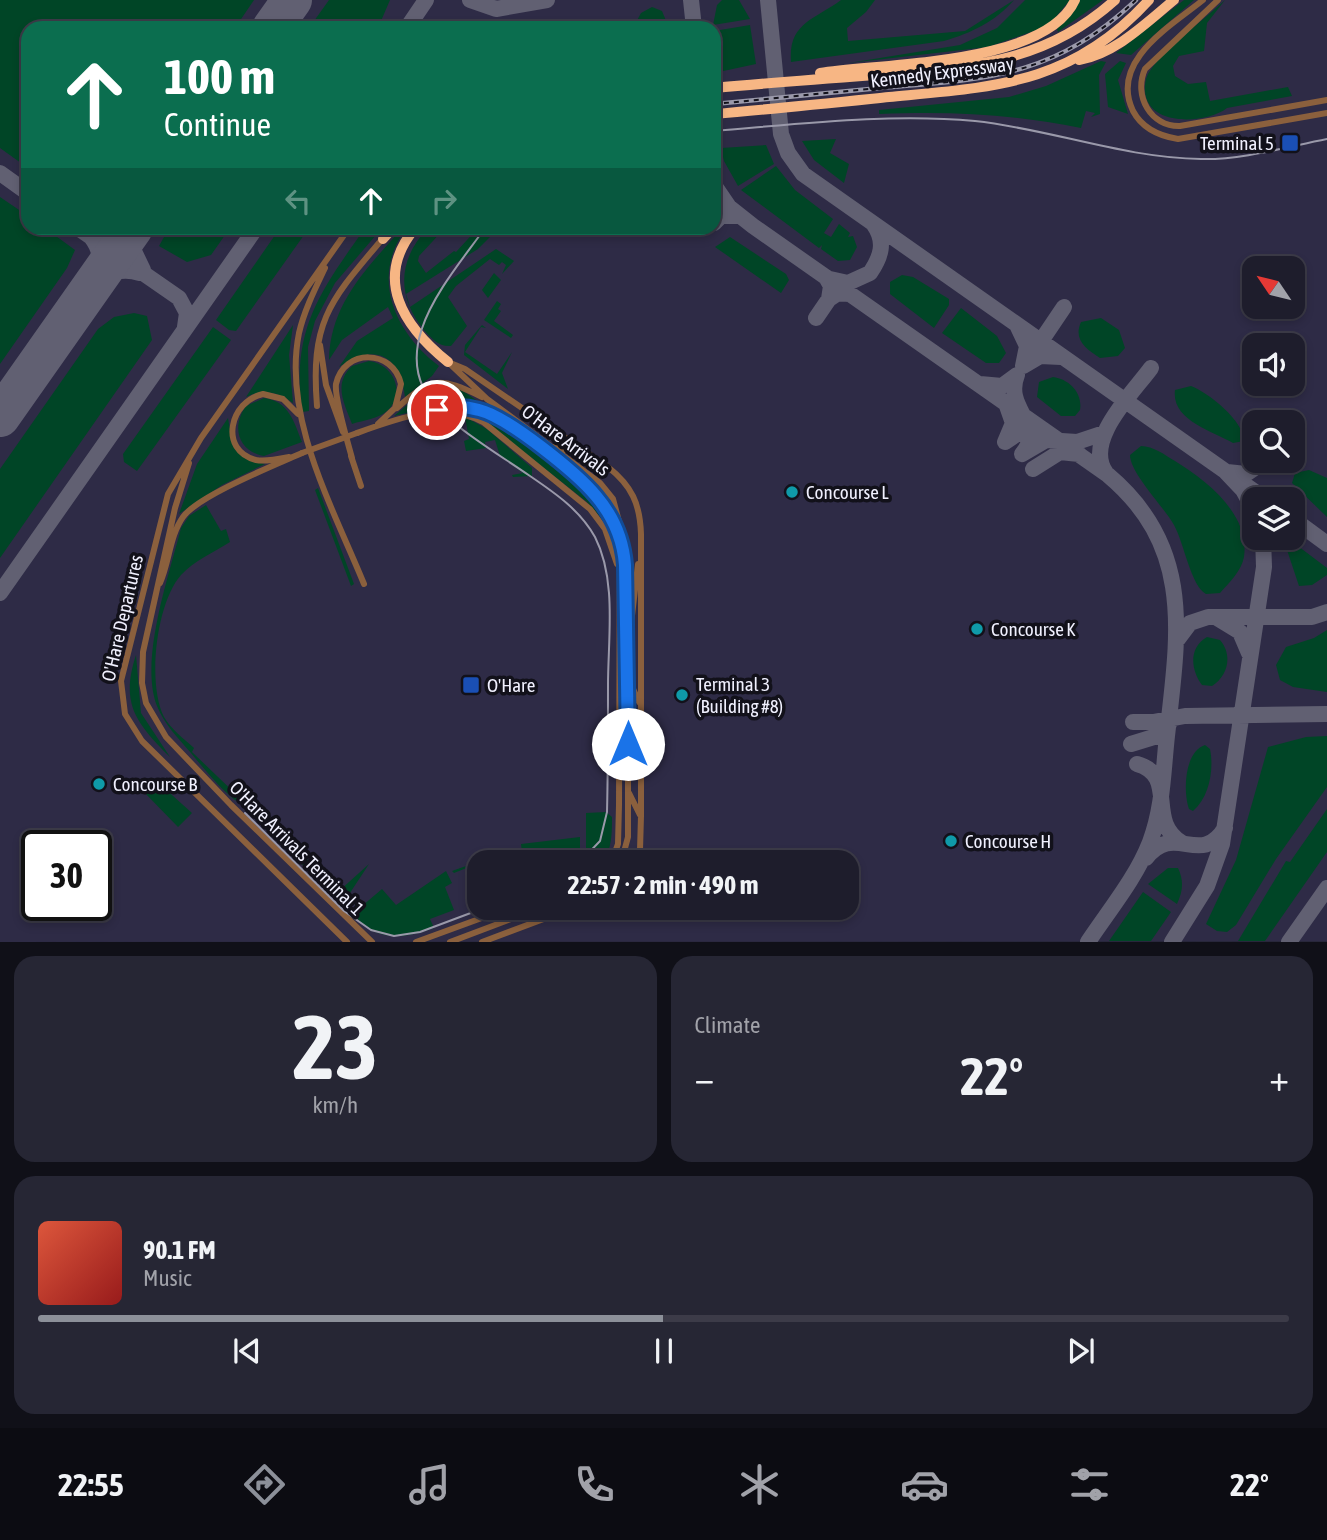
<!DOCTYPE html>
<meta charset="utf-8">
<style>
:root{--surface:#1e1d2c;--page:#262634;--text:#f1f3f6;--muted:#a1a2a9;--line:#3c3b48;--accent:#8c9099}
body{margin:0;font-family:"Asap Condensed",sans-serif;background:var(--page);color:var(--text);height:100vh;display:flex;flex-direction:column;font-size:26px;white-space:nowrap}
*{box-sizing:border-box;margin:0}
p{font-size:23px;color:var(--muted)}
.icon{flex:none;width:38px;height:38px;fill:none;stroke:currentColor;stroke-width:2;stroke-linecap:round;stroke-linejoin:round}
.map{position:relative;height:942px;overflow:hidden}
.details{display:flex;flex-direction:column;gap:14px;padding:14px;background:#101018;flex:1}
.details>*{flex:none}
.guide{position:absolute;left:21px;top:21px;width:700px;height:214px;border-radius:21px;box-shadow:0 4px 10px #0003,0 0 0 2px var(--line);background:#0b6e4f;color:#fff;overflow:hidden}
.needle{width:46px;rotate:305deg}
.buttons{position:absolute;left:1242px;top:256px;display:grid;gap:14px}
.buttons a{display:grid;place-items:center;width:63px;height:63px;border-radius:14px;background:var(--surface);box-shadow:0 4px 10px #0003,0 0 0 2px var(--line);font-size:35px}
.speed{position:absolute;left:21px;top:830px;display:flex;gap:14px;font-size:35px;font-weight:700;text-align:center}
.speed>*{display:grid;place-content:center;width:91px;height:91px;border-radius:50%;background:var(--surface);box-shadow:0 4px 10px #0003,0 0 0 2px var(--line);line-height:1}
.speed .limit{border:4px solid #111;border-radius:10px;background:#fff;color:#111}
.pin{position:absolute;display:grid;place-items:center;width:60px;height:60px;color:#fff;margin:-30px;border:4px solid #fff;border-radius:50%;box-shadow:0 2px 7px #0007}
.me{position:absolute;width:77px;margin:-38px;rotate:0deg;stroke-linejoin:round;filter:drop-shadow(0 0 5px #0008)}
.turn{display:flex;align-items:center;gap:24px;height:147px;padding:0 28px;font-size:32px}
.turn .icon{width:91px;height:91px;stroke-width:2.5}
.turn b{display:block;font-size:49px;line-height:60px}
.lanes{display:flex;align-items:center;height:66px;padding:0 28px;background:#0003;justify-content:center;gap:35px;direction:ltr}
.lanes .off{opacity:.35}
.big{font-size:52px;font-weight:700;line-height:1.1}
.details .widget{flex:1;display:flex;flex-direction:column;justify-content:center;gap:10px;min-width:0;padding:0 24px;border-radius:21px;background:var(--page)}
.details .dial{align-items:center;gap:0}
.dial b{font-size:91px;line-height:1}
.song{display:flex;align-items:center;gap:21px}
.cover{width:84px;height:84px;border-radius:10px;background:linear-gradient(135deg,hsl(10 70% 55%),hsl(0 70% 35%))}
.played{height:7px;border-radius:4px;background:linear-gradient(90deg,var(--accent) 50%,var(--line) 50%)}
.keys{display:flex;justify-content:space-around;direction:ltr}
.heat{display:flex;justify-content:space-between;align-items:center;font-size:38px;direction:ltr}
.details .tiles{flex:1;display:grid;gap:14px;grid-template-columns:1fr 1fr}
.widget:last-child{grid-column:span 2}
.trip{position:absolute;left:467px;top:850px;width:392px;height:70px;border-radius:21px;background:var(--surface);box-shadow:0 4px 10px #0003,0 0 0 2px var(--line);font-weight:700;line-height:70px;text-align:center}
.menu{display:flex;height:112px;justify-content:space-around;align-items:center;background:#0c0c12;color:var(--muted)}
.menu .icon{width:49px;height:49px}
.menu .current{color:var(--accent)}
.menu b{font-size:32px;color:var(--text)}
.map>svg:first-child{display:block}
.built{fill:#2e2b46;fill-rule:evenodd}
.green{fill:#004526}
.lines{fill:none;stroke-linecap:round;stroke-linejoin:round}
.taxiway{stroke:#616072;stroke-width:16}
.runway{stroke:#616072;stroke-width:40}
.street{stroke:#8b603d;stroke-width:6}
.highway{stroke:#f7b684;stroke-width:10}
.tram{stroke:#9a99aa;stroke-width:2}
.rail-casing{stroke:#9a99aa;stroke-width:4.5}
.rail{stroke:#12111a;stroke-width:2;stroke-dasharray:5;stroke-linecap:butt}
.street-bridge{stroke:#8b603d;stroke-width:6}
.route-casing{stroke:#114b97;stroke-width:18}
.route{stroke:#1a73e8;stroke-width:12}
.transit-dot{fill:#1a4fb4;stroke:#12111a;stroke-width:2.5}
.culture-dot{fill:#0f9aa8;stroke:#12111a;stroke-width:2.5}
.labels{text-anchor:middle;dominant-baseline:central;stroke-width:7;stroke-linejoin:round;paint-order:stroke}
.street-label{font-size:19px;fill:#f0f0fe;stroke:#12111a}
.poi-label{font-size:19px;fill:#f0f0fe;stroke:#12111a;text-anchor:start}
</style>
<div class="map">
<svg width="1327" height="942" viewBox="0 0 1327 942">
<rect width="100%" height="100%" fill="#28273b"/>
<path class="built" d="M0 0H1327V941L0 942ZM28 28H714V228H28ZM1255 268H1293V306H1255ZM1255 345H1293V383H1255ZM1255 422H1293V460H1255ZM1255 499H1293V537H1255ZM37 845H96V905H37ZM480 863H847V908H480Z"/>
<path class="green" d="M0 0H254L235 28H28V168L0 148Z
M329 0H390L378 28H309Z
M722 0H739L750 19 713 25 717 5Z
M841 0H875L866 12 847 28 848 41 965 31 1014 0C995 22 971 33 944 41L791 62C788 23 814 20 841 0Z
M1025 0H1070L1048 26 988 47 849 63 960 45 997 28Z
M1079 0H1103L1058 32 1057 29Z
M1184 0H1194L1131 55 1116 53Z
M1225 0 1207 23 1204 51 1179 56 1173 66 1175 76 1188 84 1206 82 1210 101 1288 87 1292 96 1227 108C1210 122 1158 127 1147 100 1144 92 1144 82 1148 74 1159 53 1206 18 1225 0Z
M652 7 662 11 669 28H633L641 13Z
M750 25 756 64 714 73V31Z
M1101 61 1106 62 1099 75 1100 114 1091 117 1095 113 1086 111 1081 128C1009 114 952 111 879 114V110L1009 97 1046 86Z
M1120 61 1126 63 1118 80 1128 114 1108 107 1105 74Z
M836 139 830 153 849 164 844 183 814 160 802 141Z
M766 145 774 164 738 186 724 161 721 148Z
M776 166 795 190 833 219 824 233 831 237 839 224 850 233 848 237 853 236 857 247 850 260 838 261 821 249 822 245 819 248 741 190Z
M0 197 28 216V228H45L75 250 67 268 0 364Z
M169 228H230L211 255 187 262 159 246Z
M280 228H309L236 331 229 330 216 320Z
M365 228H382L335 283 315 321 308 347 309 411 302 412C291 329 320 292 365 228Z
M428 228H445L419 256 418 261 426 273 454 251 456 252 478 228H499L478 249 406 294 410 307 496 249 514 261 502 274 506 265 502 262 499 265 490 259 456 286 448 297 467 326 451 346C439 347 432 339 424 330 396 296 398 259 428 228Z
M398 233 401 236C372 284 398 335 439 366L432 376 405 397C400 353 373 343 339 367L357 341 393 318 388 307 342 340 329 360C330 306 364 271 398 233Z
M730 237 786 274 789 280 781 293 715 247Z
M494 273 501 280 488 298 482 290Z
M902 275 913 277 949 299V305L934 328 890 294V282Z
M497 301 501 304 498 309 501 311 494 321 513 335 511 338 484 320Z
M961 308 997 336 1006 353 999 363H986L942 333Z
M134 313 147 316 152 340 0 558V469L98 329 114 317Z
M1101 318 1119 330 1125 348 1118 356 1100 358C1086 349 1073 340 1081 322Z
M293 325 289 355 293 403C277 391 263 389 246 397Z
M482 325 486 328 481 327 465 352 497 374 512 352 502 373 508 389 464 355 465 345Z
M213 327 231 340 137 471 124 462 123 454Z
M369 361C393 364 407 393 387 411 378 419 364 420 352 424 344 403 333 384 352 366Z
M1053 377C1069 379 1083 393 1080 410L1075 416H1061L1037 397 1039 382Z
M443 384 460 389 558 456 479 407 445 404 394 416 426 389Z
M1191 386C1209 393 1244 421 1244 441L1233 443C1212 431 1171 420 1175 390Z
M264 398C289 401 294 422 302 442L264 456C238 451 231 427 246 406Z
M466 412C498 413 620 504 614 541L602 519 587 502 484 421Z
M465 417 487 429 532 468V476L513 477 512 475 523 473 500 456 495 440 485 442 486 448 466 451 464 441 469 439Z
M228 418 232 442 255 462 265 464 222 485 179 514 197 464Z
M1141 446C1153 446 1165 455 1175 461 1207 481 1250 514 1244 557 1242 570 1229 583 1220 593L1206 594C1191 586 1184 543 1174 525 1164 507 1130 473 1130 455Z
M1309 470 1327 478V517L1292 483 1295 473Z
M318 488 354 584 351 586 315 490Z
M206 505 221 531 226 529 230 542C214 552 194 561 181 575 156 603 147 684 164 717 171 729 184 739 194 748L192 752 243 801 239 803C221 790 205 770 191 753 178 738 164 724 157 706 139 660 169 576 181 528L189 516Z
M1286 537 1327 568V575L1312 585 1299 586 1283 538Z
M1327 630V692L1293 687 1280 680 1276 665 1286 647 1314 638Z
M1207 637 1220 640C1233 655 1228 676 1212 686L1202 685C1191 670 1188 648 1207 637Z
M136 655 141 713 170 757C136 723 120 704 136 655Z
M1327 736V787L1276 859 1236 925 1227 932 1217 931 1206 924 1236 860 1268 747 1306 737Z
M1205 745 1210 749C1214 768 1210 797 1193 811L1189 809C1183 792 1184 752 1205 745Z
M153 778 192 813 178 827 141 789Z
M250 802 339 891 369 864 346 899 340 901 248 812 245 808Z
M1327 809V852L1265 941H1238L1286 861 1290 862Z
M606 812 612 817C612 833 612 850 602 863H517L514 855 522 852 521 844 580 837V849H586V813Z
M516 848 454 873 452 871Z
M1168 868H1178C1184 881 1183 891 1177 904L1148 884Z
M446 871 452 883 445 887 454 910 430 919 434 928C404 939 376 942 355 916V904L358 901 362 906 382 889 396 905Z
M1143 892 1171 912 1151 941H1109Z"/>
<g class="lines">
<path class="taxiway" d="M470 0 496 9 547 0
M691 0 694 28
M768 0 781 134 788 153 803 174 1225 471 1243 490 1255 512
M407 28 426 0
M0 173 28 193
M714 185 729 207 753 226 1108 475C1195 548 1178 636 1167 736 1163 772 1163 808 1150 842 1136 878 1110 909 1088 942
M714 223 721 216H739
M78 228 179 298 187 313 185 327
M135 228 132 247 143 270
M91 235 114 236 131 228
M91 237C103 252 102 269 93 284
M826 277 831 286 829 299 838 293 849 294
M830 279 848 283 870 273C881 257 886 242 874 225
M92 286C106 273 121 267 140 273
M816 318 829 299
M1018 327 1027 346 1023 366 1040 356 1061 357
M1035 350 1064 307
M980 384 1002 386 1017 375C1003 409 1047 425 1022 454L1046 440 1077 442 1104 433
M1006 403 1013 423 1005 442 1023 430 1038 428
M1033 469 1060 452 1079 454
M1227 472 1246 474 1265 461
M1106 473C1083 441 1132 394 1151 368
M1241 482 1265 499
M1293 519 1327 544
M0 593 256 228
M1217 618 1240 632 1249 653
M1178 639 1190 623 1208 617H1312L1327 612
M1133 722H1153L1185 716 1327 714
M1131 744 1157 736 1169 724
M1137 764C1179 776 1145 821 1182 843
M1146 858C1175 821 1200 868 1225 828
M1172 942 1207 886 1222 844 1264 567 1263 537
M1289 942 1327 888"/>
<path class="runway" d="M272 28 292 0
M0 417 133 228"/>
<path class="street" d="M1203 0C1171 26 1109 61 1133 111 1142 128 1159 136 1178 139L1327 113
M1218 0 1145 69C1133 96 1151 127 1180 126L1327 100
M325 268C315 289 304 311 299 333 282 417 333 508 364 584
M320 345 326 385 343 432
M448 362 465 369 608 467C632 486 640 504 641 534V816L640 850 636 863
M450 364 487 399 600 483 613 499 620 525 619 805 618 844 611 863
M317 406C310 319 331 300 384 237
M397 408C432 377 439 376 482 397
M441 409C487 396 550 453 583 482
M357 433C398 418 443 401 483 422L590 509 605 529 617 564
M554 447 588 455
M351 456 361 486
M289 457C279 459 266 462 256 460 218 450 230 401 263 394L283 399 298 414
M352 458C348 443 334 397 336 384 344 348 393 349 401 384L395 408 378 424
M189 463 175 508 143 652 142 683 146 703 166 737 231 805 372 942
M160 583C169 563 170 535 183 517 198 496 275 465 302 453
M629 680 639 702
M629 793 640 815
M621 863 628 837V650L638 564
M347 942 142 741 125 714 121 681 168 494 201 438 349 228
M416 942 509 908
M450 942 540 908
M482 942 573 908"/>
<path class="highway" d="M1079 60C1115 54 1146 23 1174 0
M820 73C884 63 1046 65 1075 0
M714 88C768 83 821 79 875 75 967 67 1043 65 1115 0
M714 114C772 109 830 103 889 97 994 87 1072 85 1149 0
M415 228C373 279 403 326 448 362
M383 239 393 228"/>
<path class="tram" d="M714 131C800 124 889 113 975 121 1050 129 1124 158 1201 159 1242 160 1286 147 1327 139
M485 228C449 279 378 354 443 414 469 437 501 456 530 476 555 493 580 510 595 537 617 580 608 638 608 685 608 727 608 770 607 812L600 841 579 863
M245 813 344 911 371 930 394 936 420 932 484 908"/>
<defs>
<path id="rail" d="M714 104C769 99 824 93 880 88 987 79 1053 78 1136 0"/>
</defs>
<use href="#rail" class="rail-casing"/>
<use href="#rail" class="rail"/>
<path class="street-bridge" d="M302 453 357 433
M583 482C637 541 621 578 628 650"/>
</g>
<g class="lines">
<defs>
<path id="route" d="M437 410C451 406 465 406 479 410 508 417 577 473 596 496 613 516 623 539 625 565L628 744"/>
</defs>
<use href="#route" class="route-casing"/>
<use href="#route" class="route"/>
</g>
<g class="transit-dot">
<rect x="1281" y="134" width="18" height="18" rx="3.5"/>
<rect x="462" y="676" width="18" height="18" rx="3.5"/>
</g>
<g class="culture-dot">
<circle cx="792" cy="492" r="7"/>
<circle cx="977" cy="629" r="7"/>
<circle cx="682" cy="695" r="7"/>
<circle cx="99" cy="784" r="7"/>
<circle cx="951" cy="841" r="7"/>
</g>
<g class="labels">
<g class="street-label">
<text transform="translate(942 72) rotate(-7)">Kennedy Expressway</text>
<text transform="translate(566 440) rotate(37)">O'Hare Arrivals</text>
<text transform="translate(122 618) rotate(-77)">O'Hare Departures</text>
<text transform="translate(297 848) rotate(45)">O'Hare Arrivals Terminal 1</text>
</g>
<g class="poi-label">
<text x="1274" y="143" text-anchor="end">Terminal 5</text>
<text x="806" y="492">Concourse L</text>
<text x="991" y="629">Concourse K</text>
<text x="696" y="684">Terminal 3<tspan x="696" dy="22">(Building #8)</tspan></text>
<text x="487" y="685">O'Hare</text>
<text x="113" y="784">Concourse B</text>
<text x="965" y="841">Concourse H</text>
</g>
</g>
</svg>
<div class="buttons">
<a><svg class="needle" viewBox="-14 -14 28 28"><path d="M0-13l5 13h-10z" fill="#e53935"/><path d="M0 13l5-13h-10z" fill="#a1a2a9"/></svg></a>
<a><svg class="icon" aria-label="sound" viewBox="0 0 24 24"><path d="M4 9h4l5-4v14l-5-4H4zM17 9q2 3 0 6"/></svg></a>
<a><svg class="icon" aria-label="search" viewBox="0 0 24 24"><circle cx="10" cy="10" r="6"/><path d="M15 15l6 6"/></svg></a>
<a><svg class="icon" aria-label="layers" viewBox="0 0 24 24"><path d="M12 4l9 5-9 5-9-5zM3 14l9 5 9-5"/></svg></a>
</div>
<div class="speed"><div class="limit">30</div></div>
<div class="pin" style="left:437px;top:410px;background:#d93025"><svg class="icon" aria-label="arrive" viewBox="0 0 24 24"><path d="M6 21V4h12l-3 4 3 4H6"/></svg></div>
<svg class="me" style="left:628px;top:744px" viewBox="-20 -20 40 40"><circle r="19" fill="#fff"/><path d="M0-13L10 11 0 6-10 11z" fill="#1a73e8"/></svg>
<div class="trip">22:57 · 2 min · 490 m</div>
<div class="guide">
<div class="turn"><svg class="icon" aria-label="ahead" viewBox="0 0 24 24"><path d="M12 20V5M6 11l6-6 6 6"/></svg><div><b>100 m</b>Continue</div></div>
<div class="lanes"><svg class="icon off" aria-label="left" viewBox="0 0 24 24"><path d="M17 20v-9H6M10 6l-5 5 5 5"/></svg><svg class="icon" aria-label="ahead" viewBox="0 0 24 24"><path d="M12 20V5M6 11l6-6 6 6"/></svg><svg class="icon off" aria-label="right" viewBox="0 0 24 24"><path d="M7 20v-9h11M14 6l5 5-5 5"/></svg></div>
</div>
</div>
<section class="details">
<div class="tiles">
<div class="widget dial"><b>23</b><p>km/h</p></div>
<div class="widget"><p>Climate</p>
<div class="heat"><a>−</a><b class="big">22°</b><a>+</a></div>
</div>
<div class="widget">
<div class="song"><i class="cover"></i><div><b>90.1 FM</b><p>Music</p></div></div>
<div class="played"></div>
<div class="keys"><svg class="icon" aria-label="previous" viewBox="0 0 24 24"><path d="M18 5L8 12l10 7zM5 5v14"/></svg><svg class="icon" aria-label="pause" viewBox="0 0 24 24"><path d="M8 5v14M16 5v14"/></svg><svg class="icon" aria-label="next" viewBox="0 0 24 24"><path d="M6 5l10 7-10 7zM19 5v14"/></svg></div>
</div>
</div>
</section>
<nav class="menu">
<b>22:55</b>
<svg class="icon current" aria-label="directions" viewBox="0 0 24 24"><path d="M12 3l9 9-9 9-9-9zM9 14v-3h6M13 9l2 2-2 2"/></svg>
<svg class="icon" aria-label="music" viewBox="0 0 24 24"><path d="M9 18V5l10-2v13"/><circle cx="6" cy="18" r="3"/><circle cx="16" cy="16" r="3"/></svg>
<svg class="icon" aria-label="phone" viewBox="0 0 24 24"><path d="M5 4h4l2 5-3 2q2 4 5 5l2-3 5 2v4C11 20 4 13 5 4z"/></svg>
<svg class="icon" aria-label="climate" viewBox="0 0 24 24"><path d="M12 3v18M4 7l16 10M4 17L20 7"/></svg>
<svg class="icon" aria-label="car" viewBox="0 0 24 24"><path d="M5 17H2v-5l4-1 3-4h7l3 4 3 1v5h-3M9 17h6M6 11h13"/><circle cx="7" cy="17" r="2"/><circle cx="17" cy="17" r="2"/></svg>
<svg class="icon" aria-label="filters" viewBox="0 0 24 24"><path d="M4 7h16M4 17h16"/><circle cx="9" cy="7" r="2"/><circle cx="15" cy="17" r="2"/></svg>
<b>22°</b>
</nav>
